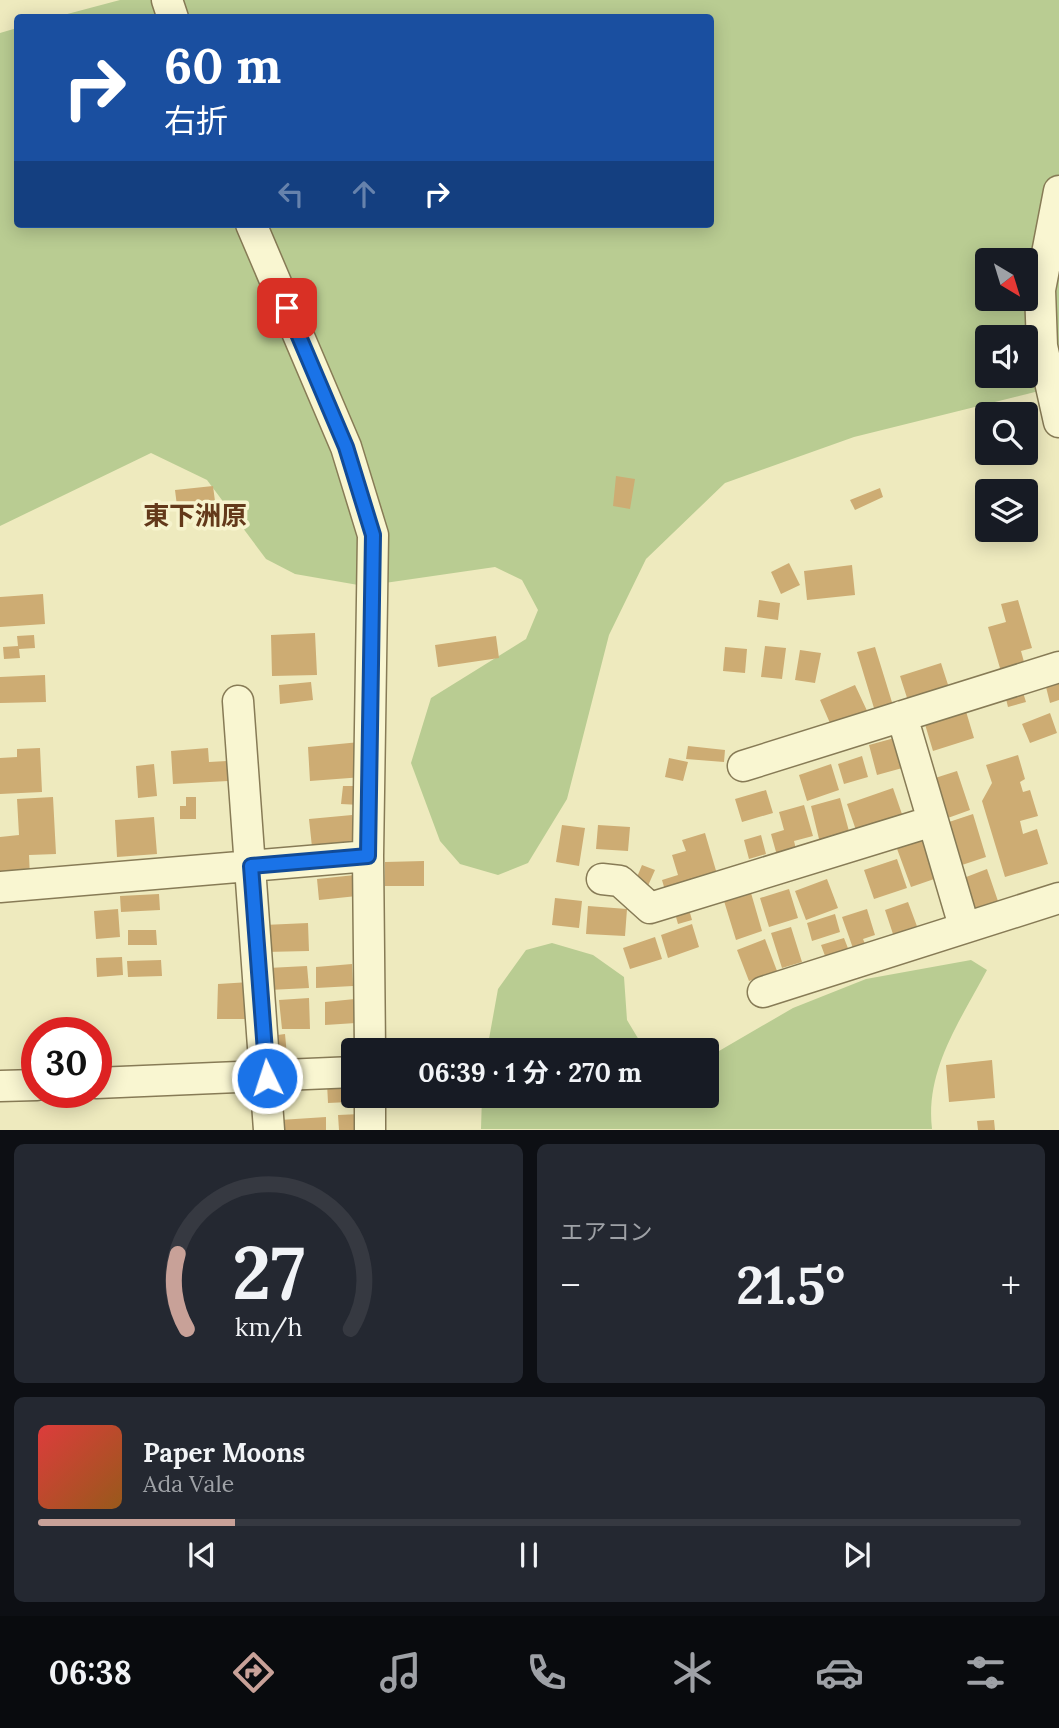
<!DOCTYPE html>
<html lang="ja">
<meta charset="utf-8">
<style>
:root{--surface:#171b24;--page:#242831;--text:#f1f3f6;--muted:#9ea1a6;--line:#363941;--accent:#c8a198}
body{margin:0;font-family:Lora,"Noto Sans JP",serif;background:var(--page);color:var(--text);height:100vh;display:flex;flex-direction:column;font-size:26px;white-space:nowrap}
*{box-sizing:border-box;margin:0}
p{font-size:23px;color:var(--muted)}
.icon{flex:none;width:38px;height:38px;fill:none;stroke:currentColor;stroke-width:2;stroke-linecap:round;stroke-linejoin:round}
.map{position:relative;height:1130px;overflow:hidden}
.panel{display:flex;flex-direction:column;gap:14px;padding:14px;background:#0d0f14;flex:1}
.panel>*{flex:none}
.top-card{position:absolute;left:14px;top:14px;width:700px;height:214px;border-radius:7px;box-shadow:0 4px 18px #0003;background:#1a4fa0;color:#fff;overflow:hidden}
.needle{width:46px;rotate:142deg}
.tools{position:absolute;left:975px;top:248px;display:grid;gap:14px}
.tools a{display:grid;place-items:center;width:63px;height:63px;border-radius:7px;background:var(--surface);box-shadow:0 4px 18px #0003;font-size:35px}
.speed{position:absolute;left:21px;top:1017px;display:flex;gap:14px;font-size:35px;font-weight:700;text-align:center}
.speed>*{display:grid;place-content:center;width:91px;height:91px;border-radius:50%;background:var(--surface);box-shadow:0 4px 18px #0003;line-height:1}
.speed .limit{border:10px solid #d22;background:#fff;color:#111}
.pin{position:absolute;display:grid;place-items:center;width:60px;height:60px;color:#fff;margin:-30px;border-radius:14px;box-shadow:0 4px 10px #0006}
.me{position:absolute;width:77px;margin:-38px;rotate:356deg;stroke-linejoin:round;filter:drop-shadow(0 0 5px #0008)}
.turn{display:flex;align-items:center;gap:24px;height:147px;padding:0 35px;font-size:32px}
.turn .icon{width:91px;height:91px;stroke-width:2.5}
.turn b{display:block;font-size:49px;line-height:60px}
.lanes{display:flex;align-items:center;height:66px;padding:0 35px;background:#0003;justify-content:center;gap:35px;direction:ltr}
.lanes .off{opacity:.35}
.big{font-size:52px;font-weight:700;line-height:1.1}
.panel .widget{flex:1;display:flex;flex-direction:column;justify-content:center;gap:10px;min-width:0;padding:0 24px;border-radius:10px;background:var(--page)}
.panel .dial{align-items:center;gap:0}
.dial svg{height:182px;overflow:visible;fill:none;stroke:var(--line);stroke-width:7;stroke-linecap:round;text-anchor:middle}
.dial text{fill:var(--text);stroke:none}
.song{display:flex;align-items:center;gap:21px}
.cover{width:84px;height:84px;border-radius:10px;background:linear-gradient(135deg,hsl(0 70% 55%),hsl(30 70% 35%))}
.played{height:7px;border-radius:4px;background:linear-gradient(90deg,var(--accent) 20%,var(--line) 20%)}
.keys{display:flex;justify-content:space-around;direction:ltr}
.heat{display:flex;justify-content:space-between;align-items:center;font-size:38px;direction:ltr}
.panel .tiles{flex:1;display:grid;gap:14px;grid-template-columns:1fr 1fr}
.widget:last-child{grid-column:span 2}
.trip{position:absolute;left:341px;top:1038px;width:378px;height:70px;border-radius:7px;background:var(--surface);box-shadow:0 4px 18px #0003;font-weight:700;line-height:70px;text-align:center}
.tabs{display:flex;height:112px;justify-content:space-around;align-items:center;background:#090b0e;color:var(--muted)}
.tabs .icon{width:49px;height:49px}
.tabs .selected{color:var(--accent)}
.tabs b{font-size:32px;color:var(--text)}
.map>svg:first-child{display:block}
.green{fill:#b9cc92;fill-rule:evenodd}
.building{fill:#cdac73}
.lines{fill:none;stroke-linecap:round;stroke-linejoin:round}
.minor-casing{stroke:#877b56;stroke-width:33}
.minor{stroke:#f9f6d1;stroke-width:30}
.route-casing{stroke:#114b97;stroke-width:18}
.route{stroke:#1a73e8;stroke-width:12}
.labels{text-anchor:middle;dominant-baseline:central;stroke-width:7;stroke-linejoin:round;paint-order:stroke}
.neighbourhood-label{font-size:26px;font-weight:bold;fill:#63391a;stroke:#f6f3cd}
</style>
<div class="map">
<svg width="1059" height="1130" viewBox="0 0 1059 1130">
<rect width="100%" height="100%" fill="#eeeabe"/>
<path class="green" d="M120 0H1059V386L854 437 725 483 646 559 609 635 567 799 528 863 498 875 460 864 440 841 411 763 431 698 526 639 538 610 522 580 495 567 364 586 295 574 266 559 207 480 151 453 0 526V33L17 28 18 224H710V18L56 17ZM987 261H1026V299H987ZM987 338H1026V376H987Z
M552 943 593 955 624 977 627 1020 645 1050H487L498 989 526 950Z
M971 960 987 970C960 1021 925 1070 932 1129H481L482 1096H707V1058L793 1008 866 979Z"/>
<path class="building" d="M616 476 635 479 630 509 613 506Z
M213 486 216 509 178 514 175 490Z
M880 488 883 497 855 510 850 500Z
M789 563 800 585 781 594 771 572Z
M852 565 855 595 807 600 804 571Z
M43 594 45 624 0 627V597Z
M759 600 780 603 778 620 757 617Z
M1018 600 1032 648 1021 651 1026 669 1002 675 988 627 1006 622 1001 604Z
M315 633 317 675 272 676 271 635Z
M34 635 35 648 19 649 20 658 4 659 3 647 18 646 17 636Z
M496 636 499 658 438 667 435 645Z
M765 646 786 648 782 679 761 677Z
M725 647 747 649 745 673 723 671Z
M875 647 895 712 877 718 857 652Z
M800 650 821 653 815 683 795 680Z
M941 663 950 691 909 704 900 676Z
M45 675 46 702 0 703V677Z
M311 682 313 700 280 704 279 685Z
M1059 683V700L1050 703 1046 687Z
M855 685 869 715 833 730 820 700Z
M1021 686 1026 702 1008 707 1004 691Z
M965 708 974 738 933 751 924 721Z
M1050 713 1057 733 1030 743 1022 724Z
M898 737 906 767 877 775 869 745Z
M360 742 363 777 310 781 308 747Z
M688 746 725 750 724 762 686 759Z
M40 748 42 792 0 794V758L17 757V749Z
M208 748 209 762 227 761 228 781 173 784 171 751Z
M1018 755 1025 779 1020 782 1023 792 1030 790 1038 816 1020 821 1023 834 1037 829 1048 864 1005 877 982 801 992 783 986 765Z
M862 756 868 777 844 784 838 764Z
M669 758 688 762 683 781 665 777Z
M154 764 157 796 138 798 136 766Z
M831 764 839 790 807 801 799 775Z
M957 771 970 810 945 819 932 779Z
M343 786H362L361 805 341 804Z
M893 788 904 820 858 836 847 804Z
M766 790 773 813 742 822 735 799Z
M53 797 56 854 29 855 30 878 0 880V837L19 835 17 799Z
M186 797H196V819H180V806H186Z
M840 798 850 835 820 843 811 806Z
M804 805 813 836 794 841 797 853 778 859 771 834 784 830 779 812Z
M973 814 986 857 959 866 946 823Z
M352 815 355 843 312 847 309 819Z
M154 817 157 854 117 857 115 820Z
M562 825 585 828 579 866 556 862Z
M598 825 630 827 628 851 596 849Z
M705 833 719 881 667 897 662 880 678 875 672 855 686 851 682 840Z
M761 835 766 854 749 859 744 840Z
M926 836 940 877 911 887 896 846Z
M897 859 907 888 874 899 864 870Z
M424 861V886H385V862Z
M642 865 655 870 647 888 635 882Z
M987 869 1000 907 973 916 961 879Z
M355 875 357 896 319 900 317 879Z
M827 879 838 908 806 920 795 891Z
M789 889 798 918 769 927 760 898Z
M751 893 762 931 736 940 724 901Z
M159 894 160 910 121 912 120 896Z
M555 898 582 901 579 928 552 925Z
M908 902 918 929 894 937 885 910Z
M588 906 627 909 625 936 586 934Z
M688 906 692 920 678 924 674 910Z
M118 909 120 937 96 939 94 911Z
M867 909 875 935 863 939 867 949 855 954 842 917Z
M835 914 840 932 812 941 807 923Z
M308 923 309 951 265 952 264 925Z
M692 924 699 947 668 958 661 935Z
M791 927 802 962 782 968 771 933Z
M128 930H156L157 945H128Z
M655 937 662 959 630 969 623 948Z
M844 938 851 956 828 964 821 945Z
M765 939 777 971 749 981 737 950Z
M122 957 123 975 97 977 96 958Z
M161 960 162 976 128 977 127 961Z
M352 964 353 986 316 988V967Z
M307 966 309 988 269 990 268 968Z
M250 982 252 1019H217L218 984Z
M309 998 310 1029H282L279 1000Z
M355 999 356 1023 325 1025V1002Z
M285 1034 288 1066 274 1068 270 1036Z
M394 1043 443 1048V1050H393Z
M992 1060 995 1098 949 1102 946 1065Z
M347 1081 349 1102 328 1103 327 1083Z
M360 1114 361 1130H339L338 1115Z
M326 1117V1130H280V1120Z
M994 1120 995 1130H978L977 1121Z"/>
<g class="lines">
<defs>
<path id="minor" d="M167 0 173 18
M1059 191 1040 290 1042 346 1059 422
M251 224 346 447 373 535 368 856 370 1050
M238 701 269 1130
M902 716 964 926
M743 766 1059 667
M602 879 620 881 650 908 933 821
M0 887 368 856
M763 992 1059 898
M96 1083 354 1072
M0 1086 37 1085
M370 1130V1096"/>
</defs>
<use href="#minor" class="minor-casing"/>
<use href="#minor" class="minor"/>
</g>
<g class="lines">
<defs>
<path id="route" d="M267 1078 251 866 368 856 373 535 346 447 287 308"/>
</defs>
<use href="#route" class="route-casing"/>
<use href="#route" class="route"/>
</g>
<g class="labels">
<g class="neighbourhood-label">
<text x="195" y="515">東下洲原</text>
</g>
</g>
</svg>
<div class="tools">
<a><svg class="needle" viewBox="-14 -14 28 28"><path d="M0-13l5 13h-10z" fill="#e53935"/><path d="M0 13l5-13h-10z" fill="#9ea1a6"/></svg></a>
<a><svg class="icon" aria-label="sound" viewBox="0 0 24 24"><path d="M4 9h4l5-4v14l-5-4H4zM17 9q2 3 0 6"/></svg></a>
<a><svg class="icon" aria-label="search" viewBox="0 0 24 24"><circle cx="10" cy="10" r="6"/><path d="M15 15l6 6"/></svg></a>
<a><svg class="icon" aria-label="layers" viewBox="0 0 24 24"><path d="M12 4l9 5-9 5-9-5zM3 14l9 5 9-5"/></svg></a>
</div>
<div class="speed"><div class="limit">30</div></div>
<div class="pin" style="left:287px;top:308px;background:#d93025"><svg class="icon" aria-label="arrive" viewBox="0 0 24 24"><path d="M6 21V4h12l-3 4 3 4H6"/></svg></div>
<svg class="me" style="left:267px;top:1078px" viewBox="-20 -20 40 40"><circle r="17" fill="#1a73e8" stroke="#fff" stroke-width="3"/><path d="M0-11L8 9 0 5-8 9z" fill="#fff"/></svg>
<div class="trip">06:39 · 1 分 · 270 m</div>
<div class="top-card">
<div class="turn"><svg class="icon" aria-label="right" viewBox="0 0 24 24"><path d="M7 20v-9h11M14 6l5 5-5 5"/></svg><div><b>60 m</b>右折</div></div>
<div class="lanes"><svg class="icon off" aria-label="left" viewBox="0 0 24 24"><path d="M17 20v-9H6M10 6l-5 5 5 5"/></svg><svg class="icon off" aria-label="ahead" viewBox="0 0 24 24"><path d="M12 20V5M6 11l6-6 6 6"/></svg><svg class="icon" aria-label="right" viewBox="0 0 24 24"><path d="M7 20v-9h11M14 6l5 5-5 5"/></svg></div>
</div>
</div>
<section class="panel">
<div class="tiles">
<div class="widget dial"><svg viewBox="0 0 100 80">
<path d="M14 69A42 42 0 1 1 86 69"/>
<path d="M14 69A42 42 0 0 1 10 36" stroke="#c8a198"/>
<text x="50" y="56" font-size="32" font-weight="700">27</text>
<text x="50" y="72" font-size="11">km/h</text>
</svg></div>
<div class="widget"><p>エアコン</p>
<div class="heat"><a>−</a><b class="big">21.5°</b><a>+</a></div>
</div>
<div class="widget">
<div class="song"><i class="cover"></i><div><b>Paper Moons</b><p>Ada Vale</p></div></div>
<div class="played"></div>
<div class="keys"><svg class="icon" aria-label="previous" viewBox="0 0 24 24"><path d="M18 5L8 12l10 7zM5 5v14"/></svg><svg class="icon" aria-label="pause" viewBox="0 0 24 24"><path d="M8 5v14M16 5v14"/></svg><svg class="icon" aria-label="next" viewBox="0 0 24 24"><path d="M6 5l10 7-10 7zM19 5v14"/></svg></div>
</div>
</div>
</section>
<nav class="tabs">
<b>06:38</b>
<svg class="icon selected" aria-label="directions" viewBox="0 0 24 24"><path d="M12 3l9 9-9 9-9-9zM9 14v-3h6M13 9l2 2-2 2"/></svg>
<svg class="icon" aria-label="music" viewBox="0 0 24 24"><path d="M9 18V5l10-2v13"/><circle cx="6" cy="18" r="3"/><circle cx="16" cy="16" r="3"/></svg>
<svg class="icon" aria-label="phone" viewBox="0 0 24 24"><path d="M5 4h4l2 5-3 2q2 4 5 5l2-3 5 2v4C11 20 4 13 5 4z"/></svg>
<svg class="icon" aria-label="climate" viewBox="0 0 24 24"><path d="M12 3v18M4 7l16 10M4 17L20 7"/></svg>
<svg class="icon" aria-label="car" viewBox="0 0 24 24"><path d="M5 17H2v-5l4-1 3-4h7l3 4 3 1v5h-3M9 17h6M6 11h13"/><circle cx="7" cy="17" r="2"/><circle cx="17" cy="17" r="2"/></svg>
<svg class="icon" aria-label="filters" viewBox="0 0 24 24"><path d="M4 7h16M4 17h16"/><circle cx="9" cy="7" r="2"/><circle cx="15" cy="17" r="2"/></svg>
</nav>
